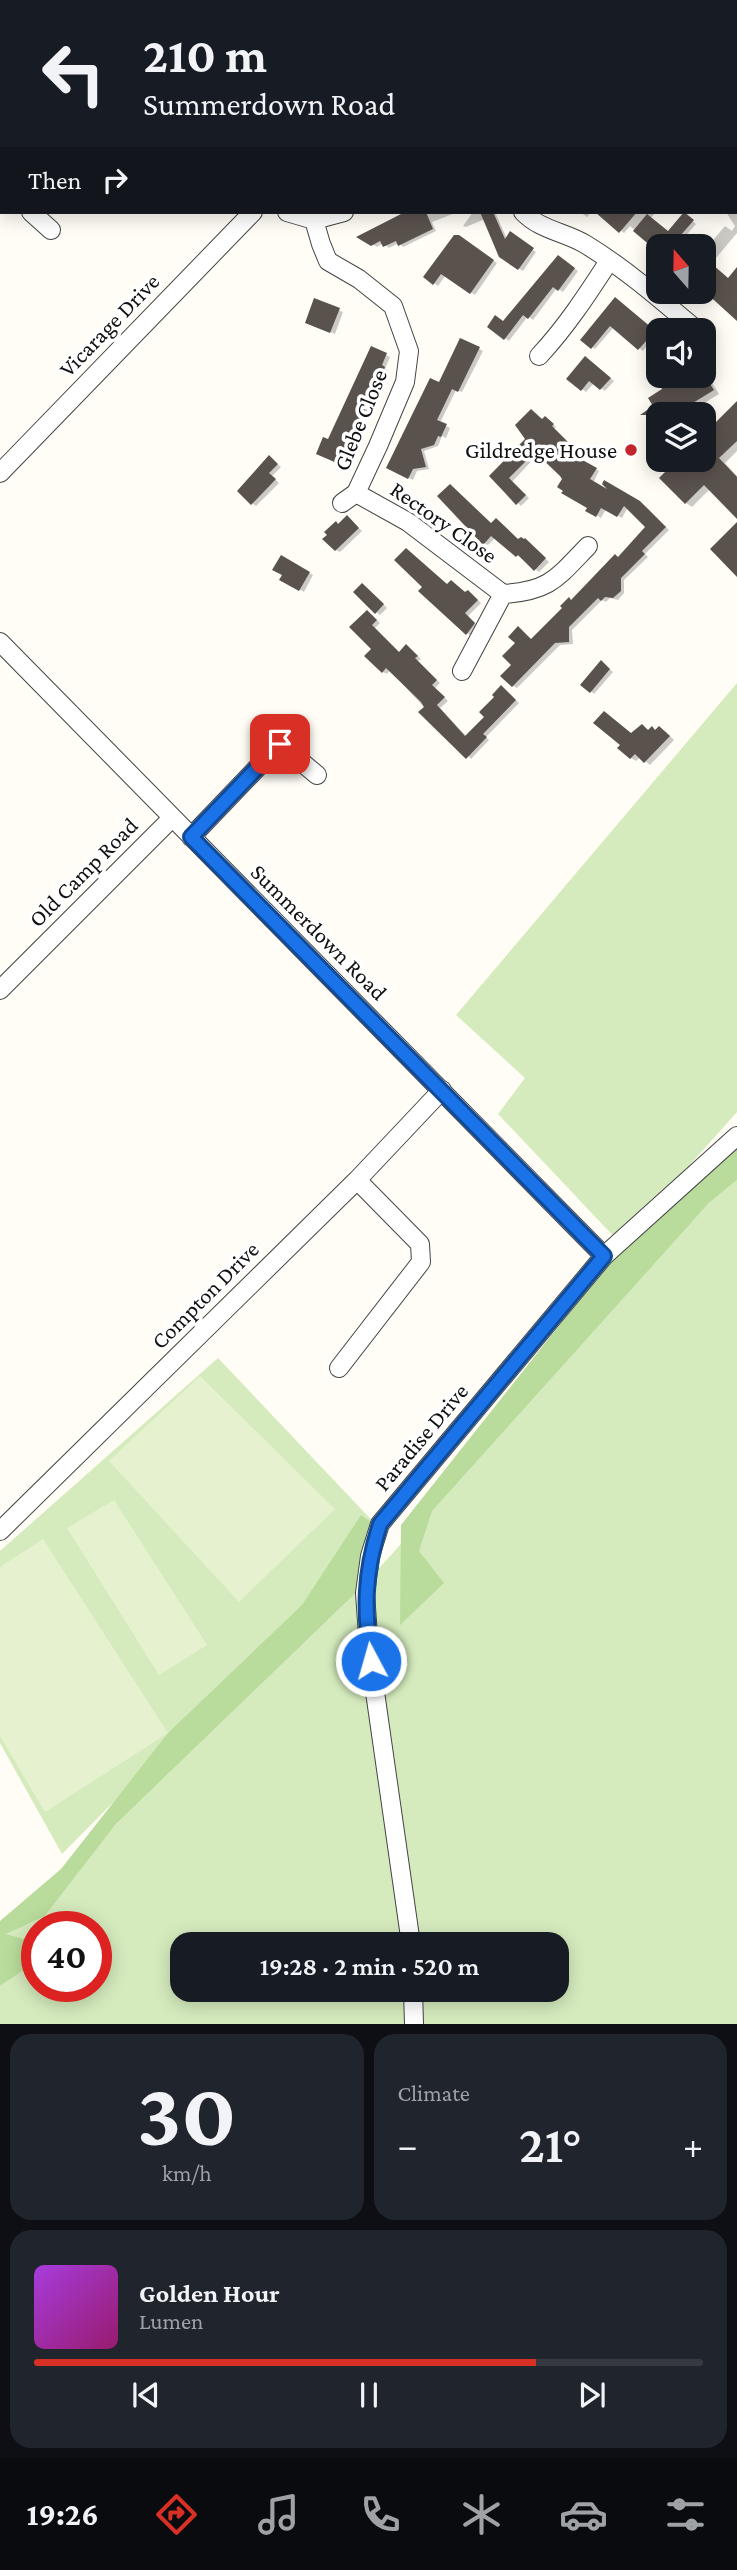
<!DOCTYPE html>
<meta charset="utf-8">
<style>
:root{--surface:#171b24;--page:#20242c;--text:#f1f3f6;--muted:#9ea1a6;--line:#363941;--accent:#d93025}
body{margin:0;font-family:"Crimson Pro",serif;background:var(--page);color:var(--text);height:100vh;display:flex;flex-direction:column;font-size:26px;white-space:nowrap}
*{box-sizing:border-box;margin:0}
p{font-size:23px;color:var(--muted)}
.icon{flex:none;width:38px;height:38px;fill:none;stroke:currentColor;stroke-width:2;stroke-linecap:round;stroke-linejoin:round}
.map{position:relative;height:2024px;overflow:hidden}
.details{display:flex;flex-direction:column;gap:10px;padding:10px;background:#0d0f14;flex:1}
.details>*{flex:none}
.guide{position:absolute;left:0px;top:0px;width:738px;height:214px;box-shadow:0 4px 18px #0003;background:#171b24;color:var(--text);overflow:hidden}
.needle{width:46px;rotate:340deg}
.buttons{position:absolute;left:646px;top:234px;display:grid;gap:14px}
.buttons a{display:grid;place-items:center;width:70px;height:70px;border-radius:14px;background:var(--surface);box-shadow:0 4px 18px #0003;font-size:35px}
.speed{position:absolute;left:21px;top:1911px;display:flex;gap:14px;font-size:35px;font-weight:700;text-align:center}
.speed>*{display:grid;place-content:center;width:91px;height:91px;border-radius:50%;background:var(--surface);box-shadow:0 4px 18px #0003;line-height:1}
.speed .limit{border:10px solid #d22;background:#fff;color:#111}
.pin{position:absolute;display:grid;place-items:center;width:60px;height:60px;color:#fff;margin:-30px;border-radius:14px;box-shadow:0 4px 10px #0006}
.me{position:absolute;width:77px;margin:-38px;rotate:354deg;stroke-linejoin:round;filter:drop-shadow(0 0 5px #0008)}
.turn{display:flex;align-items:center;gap:24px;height:147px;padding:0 28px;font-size:32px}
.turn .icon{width:91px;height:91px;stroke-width:2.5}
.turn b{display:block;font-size:49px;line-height:60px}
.then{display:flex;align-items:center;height:66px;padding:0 28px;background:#0003;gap:14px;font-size:26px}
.big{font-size:52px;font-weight:600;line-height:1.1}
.details .tile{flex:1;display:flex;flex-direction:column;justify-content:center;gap:10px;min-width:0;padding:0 24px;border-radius:21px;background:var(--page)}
.details .dial{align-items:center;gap:0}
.dial b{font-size:91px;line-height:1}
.song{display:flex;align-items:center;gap:21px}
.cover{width:84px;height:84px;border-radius:10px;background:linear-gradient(135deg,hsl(280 70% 55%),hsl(320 70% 35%))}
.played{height:7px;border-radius:4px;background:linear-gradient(90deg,var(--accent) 75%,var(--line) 75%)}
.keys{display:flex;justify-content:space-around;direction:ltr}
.heat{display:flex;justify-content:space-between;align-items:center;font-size:38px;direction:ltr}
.details .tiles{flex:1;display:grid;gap:10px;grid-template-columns:1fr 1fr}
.tile:last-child{grid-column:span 2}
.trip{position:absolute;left:170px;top:1932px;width:399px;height:70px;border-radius:21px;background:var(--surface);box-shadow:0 4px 18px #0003;font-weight:600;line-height:70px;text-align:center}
.dock{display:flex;height:112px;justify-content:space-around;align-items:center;background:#090b0e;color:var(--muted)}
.dock .icon{width:49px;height:49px}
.dock .active{color:var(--accent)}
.dock b{font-size:32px;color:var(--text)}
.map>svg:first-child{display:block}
.green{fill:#d5ebbd;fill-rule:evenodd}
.forest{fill:#b9dc9c}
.pitch{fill:#e6f2cf}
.shadow{fill:#0003}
.building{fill:#5a524d}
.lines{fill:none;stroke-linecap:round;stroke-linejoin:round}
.minor-casing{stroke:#444;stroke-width:20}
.minor{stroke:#fff;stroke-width:18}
.route-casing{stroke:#114b97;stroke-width:18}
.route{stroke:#1a73e8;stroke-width:12}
.poi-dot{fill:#c4262e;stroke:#fff;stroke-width:2.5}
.labels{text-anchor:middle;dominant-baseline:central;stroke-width:7;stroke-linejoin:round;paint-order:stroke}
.street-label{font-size:23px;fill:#111;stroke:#fff}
.poi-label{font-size:23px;fill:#111;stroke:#fff;text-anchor:end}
</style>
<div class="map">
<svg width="737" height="2024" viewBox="0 0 737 2024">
<rect width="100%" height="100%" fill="#fffdf5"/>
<path class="green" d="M737 683V1112L620 1243 498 1114 525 1078 456 1015Z
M737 1180V2024H0V1986L27 1968 32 1941 5 1934 45 1916 116 1824 362 1587 709 1203ZM37 1927H96V1986H37ZM182 1944H556V1990H182Z
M218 1358 382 1531 62 1854 0 1743V1551Z"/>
<path class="forest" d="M737 1149V1180L709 1203 432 1511 419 1551 444 1583 400 1625 401 1525 615 1255Z
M361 1515 371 1522 362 1587 116 1824 45 1916 6 1934 32 1941 27 1968 0 1986V1921L61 1869 168 1733 302 1605Z"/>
<path class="pitch" d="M200 1376 335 1509 239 1602 109 1461Z
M114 1500 207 1645 159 1675 67 1528Z
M43 1539 168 1733 45 1812 0 1736V1567Z"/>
<path class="shadow" d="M201 0H274L198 2Z
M357 0H419L353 2Z
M491 0H541L490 2Z
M642 0H722L638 2Z
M737 176V233L711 264 729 279 737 270V318L704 289V251L725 226 732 231 735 226 726 212H737Z
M406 212H458L432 222 436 231 403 247 399 243 389 248 383 243 377 247 360 237Z
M473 212H495L507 239 514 236 536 252 523 271 500 256 485 219 466 227 463 226Z
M580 212H591L587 217Z
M597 212H628L633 216 636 212H656L651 218 669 233 688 217 696 224 683 239 658 249 630 226 624 233Z
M464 239 497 263 475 295 446 275 438 286 425 277Z
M562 260 578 271 563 292 557 288 533 320 528 316 509 341 489 326 503 323Z
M615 299 654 331 660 324 669 331H658V347L651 341 643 351 614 327 595 349 592 347Z
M315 300 343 312 335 334 311 324Z
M461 340 483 351 462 392 456 390 440 423 450 428 446 438 442 436 438 446 424 451 429 469 417 471 413 480 388 468 439 385Z
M372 348 390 357 385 369 388 370 384 380 381 379 364 421 350 449 352 450 348 460 346 459 343 465 322 455Z
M590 361 614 381 605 391 594 383 586 392 568 379Z
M704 374 708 376 719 394 688 413 689 415H658L664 390 665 376H681L685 383 704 376Z
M737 403V451L725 463 737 476V517L710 489 692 507 686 503 704 460V437Z
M549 420 556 427 554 429 576 450 571 455 599 471 593 483 645 506 669 530 645 554 648 557 624 580V593L618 600 610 598 606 602 602 600 572 630 573 644 560 645 517 688 513 686 532 640 619 558 647 527 628 507 622 518 606 509 601 518 588 510 590 507 565 490 564 479 539 453 512 482 529 498 521 506 491 476 543 421Z
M658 427V440L652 431Z
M269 457 281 467 272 476 279 483 256 506 252 503Z
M351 520 362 531 340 552 336 550 339 525Z
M492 525 519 541 529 542 549 562 539 572 495 538 488 545 484 543Z
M281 557 313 575 304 592 282 579 284 575Z
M448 586 472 594 481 603 468 616 478 626 471 636 467 633Z
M366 587 387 608 380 615 376 612Z
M371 614 380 623 375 628 400 653 411 649 421 659 418 661 440 683 435 688 448 701 440 708 467 737 487 717 496 697 505 689 519 703 486 737 489 740 471 759 390 670 387 674 383 672 374 649Z
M605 665 613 672 594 694 591 691Z
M642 726 650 731H665L674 740 650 765 640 757 636 761 631 758 632 735Z"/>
<path class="building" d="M405 212H426L433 229 398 246 396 241 383 247 380 241 371 246 356 237Z
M480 212H493L505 239 510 231 534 248 518 270 499 257Z
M595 212H637L619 233Z
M684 212 694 220 680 236 693 247H652L633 231 647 214 668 231Z
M454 235H459L494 260 470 294 441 274 433 285 423 277Z
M558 255 575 268 558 291 553 287 528 319 523 315 504 340 487 327 495 315 503 321Z
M704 257 728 278 737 267V321L704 291Z
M615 297 658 333V349L647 340 638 350 610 326 591 349 580 340Z
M314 298 340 308 330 333 305 323Z
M460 338 480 347 458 392 452 389 437 420 447 424 441 437 438 436 434 445 421 449 426 467 413 469 408 479 386 468 430 378 439 382Z
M371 346 387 353 382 365 385 367 380 380 377 378 361 419 347 445 349 446 343 460 341 458 339 464 316 454 323 437 328 439Z
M585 356 611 378 600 390 589 381 581 391 566 379Z
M654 376H678L682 383 692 376H705L714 390 683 409 686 415H640L653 406 648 398 662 389Z
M737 401V441L719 458 737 477V519L704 485 685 504 659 478 677 460H704V434Z
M531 409 542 419 545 416 554 424 552 426 573 447 568 452 597 468 590 479 607 489 602 484 604 480 640 501 666 527 642 551 645 554 621 578V591L613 598 605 597 601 601 598 598 569 627V642L555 643 512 687 500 676 511 665 502 656 515 643 508 637 518 626 531 639 562 608 560 606 569 597 571 600 615 554 618 557 645 527 624 506 617 517 601 508 596 517 585 511 587 508 561 493 563 491 557 487 562 479 560 476 535 452 509 478 526 495 516 505 506 494 489 476 525 439 515 425Z
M269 455 278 464 269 473 276 479 251 505 237 491Z
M450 484 491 523 496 518 518 539 521 537 524 539 525 538 546 558 534 571 518 555 516 557 491 536 483 545 437 496Z
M347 515 359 528 335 551 322 539 327 535 324 532 336 521 338 524Z
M737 522V577L710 549Z
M406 548 447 584 451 580 465 592 468 590 478 600 465 613 475 623 466 635 418 591 422 587 394 560Z
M281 555 310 572 299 591 279 580 282 575 272 570Z
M362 583 384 604 375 614 353 592Z
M367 610 377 620 372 625 399 652 406 644 418 656 415 658 437 680 432 685 445 697 437 705 465 736 484 717 479 712 494 697 492 695 501 685 516 700 483 734 487 737 466 759 418 712 424 707 421 702 386 668 382 673 364 656 371 649 349 627Z
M601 660 610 669 590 693 580 685Z
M604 711 631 733 642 724 648 730 652 726 655 730 659 726 670 736 644 763 635 754 630 759 617 748 620 745 593 723Z"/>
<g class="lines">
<defs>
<path id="minor" d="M80 0 81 2
M165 2 168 0
M474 2 478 0
M0 183 2 184
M31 212 51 230
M287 212 314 220 344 212
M523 212C540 230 565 232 585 244 623 267 659 298 693 327
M314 220 321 244 328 261 359 279 393 306 409 351 405 382 378 446 356 493 342 503
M539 356C566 327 587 295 609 261
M0 473 253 212
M356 493 408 522 503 594 462 671
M503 594C550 591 557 578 588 546
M0 642 604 1256
M191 837 280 744 317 775
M0 990 172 818
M339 1368 421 1262 420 1244 357 1180
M0 1531 357 1180 442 1090
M411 1944 369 1650 365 1593 370 1556 380 1524 604 1256 737 1136
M413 1990 414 2024"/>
</defs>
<use href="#minor" class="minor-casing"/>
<use href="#minor" class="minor"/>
</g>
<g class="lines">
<defs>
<path id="route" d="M280 744 191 837 604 1256 380 1524C364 1574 364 1609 371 1661"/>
</defs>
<use href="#route" class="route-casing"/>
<use href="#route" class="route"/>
</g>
<circle class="poi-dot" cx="631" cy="450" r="7"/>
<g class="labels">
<g class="street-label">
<text transform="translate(109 325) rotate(-46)">Vicarage Drive</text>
<text transform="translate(360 420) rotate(-68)">Glebe Close</text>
<text transform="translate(444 522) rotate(35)">Rectory Close</text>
<text transform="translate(83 872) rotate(-45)">Old Camp Road</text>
<text transform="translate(319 932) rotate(45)">Summerdown Road</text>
<text transform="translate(205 1295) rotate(-45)">Compton Drive</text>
<text transform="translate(421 1437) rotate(-50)">Paradise Drive</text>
</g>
<g class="poi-label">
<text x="617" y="450">Gildredge House</text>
</g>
</g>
</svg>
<div class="buttons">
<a><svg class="needle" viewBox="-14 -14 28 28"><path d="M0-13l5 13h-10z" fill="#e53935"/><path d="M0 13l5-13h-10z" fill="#9ea1a6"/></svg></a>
<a><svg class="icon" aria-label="sound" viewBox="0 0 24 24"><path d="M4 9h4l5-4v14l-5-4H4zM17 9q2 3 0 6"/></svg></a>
<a><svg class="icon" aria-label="layers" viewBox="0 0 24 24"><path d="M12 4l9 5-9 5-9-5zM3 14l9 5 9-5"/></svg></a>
</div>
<div class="speed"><div class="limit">40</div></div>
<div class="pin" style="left:280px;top:744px;background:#d93025"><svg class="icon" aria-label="arrive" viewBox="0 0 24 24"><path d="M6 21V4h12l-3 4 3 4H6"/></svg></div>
<svg class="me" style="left:371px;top:1661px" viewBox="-20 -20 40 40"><circle r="17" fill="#1a73e8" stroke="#fff" stroke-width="3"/><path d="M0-11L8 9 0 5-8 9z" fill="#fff"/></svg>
<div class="trip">19:28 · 2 min · 520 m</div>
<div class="guide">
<div class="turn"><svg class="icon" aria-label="left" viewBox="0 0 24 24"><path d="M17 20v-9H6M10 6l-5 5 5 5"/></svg><div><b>210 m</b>Summerdown Road</div></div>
<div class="then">Then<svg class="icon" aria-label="right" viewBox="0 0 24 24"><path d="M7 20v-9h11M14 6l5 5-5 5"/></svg></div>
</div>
</div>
<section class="details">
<div class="tiles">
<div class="tile dial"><b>30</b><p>km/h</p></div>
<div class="tile"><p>Climate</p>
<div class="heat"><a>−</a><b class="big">21°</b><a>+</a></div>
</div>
<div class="tile">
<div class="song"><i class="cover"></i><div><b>Golden Hour</b><p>Lumen</p></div></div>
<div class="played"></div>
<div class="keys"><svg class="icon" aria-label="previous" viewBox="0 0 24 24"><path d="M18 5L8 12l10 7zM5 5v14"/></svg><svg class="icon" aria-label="pause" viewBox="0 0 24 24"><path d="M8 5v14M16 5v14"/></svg><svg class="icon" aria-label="next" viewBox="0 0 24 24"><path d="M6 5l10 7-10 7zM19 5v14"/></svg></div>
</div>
</div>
</section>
<nav class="dock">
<b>19:26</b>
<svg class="icon active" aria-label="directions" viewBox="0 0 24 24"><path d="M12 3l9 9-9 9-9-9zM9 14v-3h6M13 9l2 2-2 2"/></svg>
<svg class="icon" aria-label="music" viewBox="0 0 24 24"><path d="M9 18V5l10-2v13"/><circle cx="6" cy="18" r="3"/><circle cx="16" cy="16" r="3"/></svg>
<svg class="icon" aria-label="phone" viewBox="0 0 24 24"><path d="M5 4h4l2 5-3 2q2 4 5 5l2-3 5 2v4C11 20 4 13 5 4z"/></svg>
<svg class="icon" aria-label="climate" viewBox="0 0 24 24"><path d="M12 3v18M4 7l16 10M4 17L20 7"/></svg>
<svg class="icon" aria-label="car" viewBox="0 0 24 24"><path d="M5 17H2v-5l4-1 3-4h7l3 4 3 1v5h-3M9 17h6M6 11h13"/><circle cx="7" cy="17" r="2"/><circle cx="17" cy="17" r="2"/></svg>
<svg class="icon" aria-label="filters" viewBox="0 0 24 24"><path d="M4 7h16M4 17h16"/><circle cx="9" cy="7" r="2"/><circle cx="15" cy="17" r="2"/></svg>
</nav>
